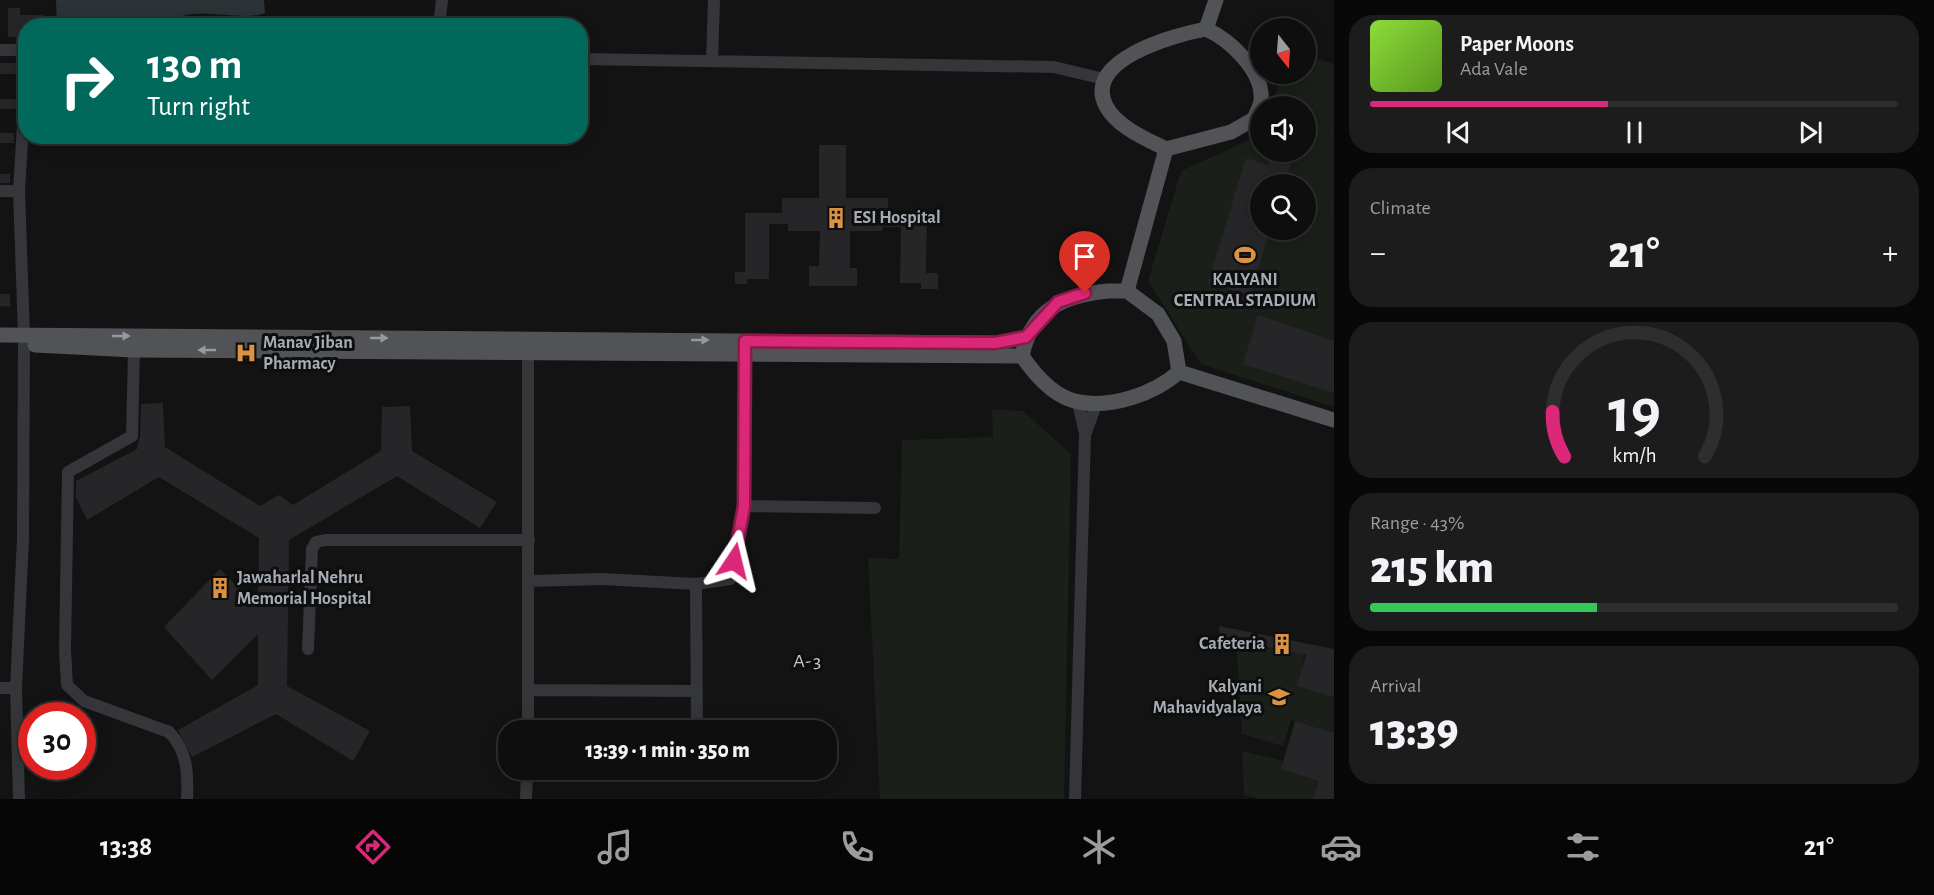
<!DOCTYPE html>
<meta charset="utf-8">
<style>
:root{--surface:#0e0e0f;--page:#1c1c1d;--text:#f1f3f6;--muted:#9b9c9e;--line:#2e2e2f;--accent:#db2777}
body{margin:0;font-family:"Alegreya Sans",sans-serif;background:var(--page);color:var(--text);height:100vh;display:flex;flex-direction:column;font-size:22px;white-space:nowrap}
*{box-sizing:border-box;margin:0}
p{font-size:20px;color:var(--muted)}
.icon{flex:none;width:33px;height:33px;fill:none;stroke:currentColor;stroke-width:2;stroke-linecap:round;stroke-linejoin:round}
.map{position:relative;flex:1;overflow:hidden}
.details{display:flex;flex-direction:column;gap:15px;padding:15px;background:#080808;width:600px}
.details>*{flex:none}
.banner{position:absolute;left:18px;top:18px;width:570px;height:126px;border-radius:24px;box-shadow:0 3px 15px #0003,0 0 0 2px var(--line);background:#00695c;color:#fff;overflow:hidden}
.needle{width:39px;rotate:163deg}
.buttons{position:absolute;left:1250px;top:18px;display:grid;gap:12px}
.buttons a{display:grid;place-items:center;width:66px;height:66px;border-radius:50%;background:var(--surface);box-shadow:0 3px 15px #0003,0 0 0 2px var(--line);font-size:30px}
.speed{position:absolute;left:18px;top:702px;display:flex;gap:12px;font-size:30px;font-weight:700;text-align:center}
.speed>*{display:grid;place-content:center;width:78px;height:78px;border-radius:50%;background:var(--surface);box-shadow:0 3px 15px #0003,0 0 0 2px var(--line);line-height:1}
.speed .limit{border:9px solid #d22;background:#fff;color:#111}
.pin{position:absolute;display:grid;place-items:center;width:51px;height:51px;color:#fff;margin:-62px -26px;border-radius:50% 50% 50% 0;rotate:-45deg;box-shadow:0 0 6px #0007}
.pin .icon{rotate:45deg}
.me{position:absolute;width:66px;margin:-33px;rotate:10deg;stroke-linejoin:round;filter:drop-shadow(0 0 4px #0008)}
.turn{display:flex;align-items:center;gap:21px;height:126px;padding:0 30px;font-size:27px}
.turn .icon{width:78px;height:78px;stroke-width:2.5}
.turn b{display:block;font-size:42px;line-height:51px}
.big{font-size:45px;font-weight:800;line-height:1.1}
.details .tile{flex:1;display:flex;flex-direction:column;justify-content:center;gap:9px;min-width:0;padding:0 21px;border-radius:24px;background:var(--page)}
.details .dial{align-items:center;gap:0}
.dial svg{height:156px;overflow:visible;fill:none;stroke:var(--line);stroke-width:7;stroke-linecap:round;text-anchor:middle}
.dial text{fill:var(--text);stroke:none}
.song{display:flex;align-items:center;gap:18px}
.cover{width:72px;height:72px;border-radius:9px;background:linear-gradient(135deg,hsl(90 70% 55%),hsl(90 70% 35%))}
.played{height:6px;border-radius:3px;background:linear-gradient(90deg,var(--accent) 45%,var(--line) 45%)}
.keys{display:flex;justify-content:space-around;direction:ltr}
.heat{display:flex;justify-content:space-between;align-items:center;font-size:33px;direction:ltr}
.charge{height:9px;border-radius:4px;background:linear-gradient(90deg,#34c759 43%,var(--line) 0)}
.trip{position:absolute;left:498px;top:720px;width:339px;height:60px;border-radius:24px;background:var(--surface);box-shadow:0 3px 15px #0003,0 0 0 2px var(--line);font-weight:800;line-height:60px;text-align:center}
.menu{display:flex;height:96px;justify-content:space-around;align-items:center;background:#060606;color:var(--muted)}
.menu .icon{width:42px;height:42px}
.menu .current{color:var(--accent)}
.menu b{font-size:27px;color:var(--text)}
main{display:flex;flex:1;min-height:0}
.map>svg:first-child{display:block}
.green{fill:#1a1f1a;fill-rule:evenodd}
.water{fill:#2b3336}
.building{fill:#262628}
.lines{fill:none;stroke-linecap:round;stroke-linejoin:round}
.minor{stroke:#343639;stroke-width:12}
.major{stroke:#515357;stroke-width:15}
.oneway{fill:#959aa1}
.route-casing{stroke:#8e194d;stroke-width:15}
.route{stroke:#db2777;stroke-width:10}
.labels{text-anchor:middle;dominant-baseline:central;stroke-width:6;stroke-linejoin:round;paint-order:stroke}
.poi-label{font-size:18px;font-weight:bold;fill:#a6acb3;stroke:#0e0e0f;text-anchor:start}
.neighbourhood-label{font-size:20px;letter-spacing:1.5px;fill:#c6cad0;stroke:#0e0e0f}
</style>
<main>
<div class="map">
<svg width="1334" height="799" viewBox="0 0 1334 799">
<rect width="100%" height="100%" fill="#131314"/>
<path class="green" d="M1305 55 1334 64V407L1201 364 1148 281 1181 171 1260 135V152H1305V106H1271L1282 74H1305ZM1260 184H1305V230H1260Z
M992 409 1023 411 1071 454 1064 799H880L868 558 899 559 902 440 993 437Z
M1236 640 1304 654 1303 665 1334 697V733L1291 720 1283 746 1242 734Z
M1242 751 1283 761 1281 769 1319 781 1313 799H1259L1244 795Z"/>
<path class="water" d="M56 0H264L265 13C241 23 185 2 168 25H57Z"/>
<path class="building" d="M8 8H20V15H43V26H20V37H8Z
M0 63H19L18 74H0Z
M0 99H16V109H0Z
M0 133H14V143H0Z
M819 145H846V198H888V213H927L926 273H938V289H921V283H900L901 227H883L882 231H850V268H857V286H809V266H819L820 231H788V224H769V279H747V284H735V272H745V213H782V198H819Z
M1273 152H1295L1284 184H1260V230H1270L1250 295 1208 283 1246 158 1268 165Z
M0 174H10V183H0Z
M0 294H10V307L0 306Z
M1258 315 1334 341V393L1243 364Z
M163 403 165 447 260 506 279 495 293 505 381 451 382 407 410 406 412 451 497 502 480 528 397 476 289 540 287 686 370 731 353 761 276 714 192 757 178 730 258 685V634L212 680 164 627 220 569 258 608 259 538 159 477 87 520 76 497V481L137 449 140 436 141 404Z
M1219 626 1334 649V697L1297 686 1306 655 1220 637Z
M1295 721 1334 733V799H1313L1319 781 1281 769Z"/>
<g class="lines">
<path class="minor" d="M439 26 442 0
M0 50H26
M580 59 1054 67 1104 79
M712 61 714 0
M0 191H19L26 76
M134 350 132 436 68 472 65 650 67 685 84 701 169 732C188 751 188 774 187 799
M528 350V730
M1078 402 1085 434
M744 506 875 508
M529 581 602 579 696 584 730 579 744 506 745 345
M696 584 697 730
M308 649 312 549 316 542 325 540H529
M0 688H16
M529 690 697 691
M19 799 16 688 23 538 24 335 19 191
M526 799 527 770
M1075 799 1085 435 1097 402"/>
<path class="major" d="M1206 29C1230 40 1264 71 1261 101 1260 107 1256 114 1254 119L1231 132 1166 149C1146 139 1117 127 1106 106 1082 60 1174 35 1206 29Z
M1206 29 1216 0
M1108 291H1127L1158 314 1174 341 1179 372C1154 394 1112 408 1079 402 1055 398 1035 375 1022 356 1031 310 1064 295 1108 291Z
M1127 291 1166 149
M0 335 995 343 1026 337
M35 345 134 350 1022 356
M1179 372 1334 420"/>
</g>
<defs><path id="oneway-solid" d="M-6-.8H1V-3.2L6.5 0L1 3.2V.8H-6Z" transform="scale(1.5)"/></defs>
<g class="oneway">
<use href="#oneway-solid" transform="translate(121 336)"/>
<use href="#oneway-solid" transform="translate(379 338)"/>
<use href="#oneway-solid" transform="translate(700 340)"/>
<use href="#oneway-solid" transform="translate(207 350) rotate(-180)"/>
</g>
<g class="lines">
<defs>
<path id="route" d="M734 561 744 506 745 341 995 343 1026 337 1058 302 1085 293"/>
</defs>
<use href="#route" class="route-casing"/>
<use href="#route" class="route"/>
</g>
<defs>
<symbol id="building-bare" viewBox="-9 -9 18 18"><path d="M-4-6H4V6H1V3H-1V6H-4ZM-2.5-4.3h1.7v1.8h-1.7ZM.8-4.3h1.7v1.8H.8ZM-2.5-1h1.7V.8h-1.7ZM.8-1h1.7V.8H.8Z" fill="#dc9243" stroke="#0e0e0f" stroke-width="2.5" paint-order="stroke"/></symbol>
<symbol id="stadium-bare" viewBox="-9 -9 18 18"><path d="M0-5a6.5 5 0 1 0 0 10a6.5 5 0 1 0 0-10ZM-3.5-1.8h7v3.6h-7Z" fill="#dc9243" stroke="#0e0e0f" stroke-width="2.5" paint-order="stroke"/></symbol>
<symbol id="hospital-bare" viewBox="-9 -9 18 18"><path d="M-5-5h3v3.5h4V-5h3V5h-3V1.5h-4V5h-3Z" fill="#dc9243" stroke="#0e0e0f" stroke-width="2.5" paint-order="stroke"/></symbol>
<symbol id="university-bare" viewBox="-9 -9 18 18"><path d="M0-5L7-2L0 1L-7-2ZM-4 1L0 2.5L4 1V4Q0 6-4 4Z" fill="#dc9243" stroke="#0e0e0f" stroke-width="2.5" paint-order="stroke"/></symbol>
</defs>
<g fill-rule="evenodd">
<use href="#building-bare" x="821" y="203" width="30" height="30"/>
<use href="#stadium-bare" x="1230" y="240" width="30" height="30"/>
<use href="#hospital-bare" x="231" y="338" width="30" height="30"/>
<use href="#building-bare" x="205" y="573" width="30" height="30"/>
<use href="#building-bare" x="1267" y="629" width="30" height="30"/>
<use href="#university-bare" x="1264" y="682" width="30" height="30"/>
</g>
<g class="labels">
<g class="poi-label">
<text x="853" y="218">ESI Hospital</text>
<text x="1245" y="280" text-anchor="middle">KALYANI<tspan x="1245" dy="21">CENTRAL STADIUM</tspan></text>
<text x="263" y="343">Manav Jiban<tspan x="263" dy="21">Pharmacy</tspan></text>
<text x="237" y="578">Jawaharlal Nehru<tspan x="237" dy="21">Memorial Hospital</tspan></text>
<text x="1265" y="644" text-anchor="end">Cafeteria</text>
<text x="1262" y="687" text-anchor="end">Kalyani<tspan x="1262" dy="21">Mahavidyalaya</tspan></text>
</g>
<g class="neighbourhood-label">
<text x="808" y="661">A-3</text>
</g>
</g>
</svg>
<div class="buttons">
<a><svg class="needle" viewBox="-14 -14 28 28"><path d="M0-13l5 13h-10z" fill="#e53935"/><path d="M0 13l5-13h-10z" fill="#9b9c9e"/></svg></a>
<a><svg class="icon" aria-label="sound" viewBox="0 0 24 24"><path d="M4 9h4l5-4v14l-5-4H4zM17 9q2 3 0 6"/></svg></a>
<a><svg class="icon" aria-label="search" viewBox="0 0 24 24"><circle cx="10" cy="10" r="6"/><path d="M15 15l6 6"/></svg></a>
</div>
<div class="speed"><div class="limit">30</div></div>
<div class="pin" style="left:1085px;top:293px;background:#d93025"><svg class="icon" aria-label="arrive" viewBox="0 0 24 24"><path d="M6 21V4h12l-3 4 3 4H6"/></svg></div>
<svg class="me" style="left:734px;top:561px" viewBox="-20 -20 40 40"><path d="M0-17L14 15 0 8-14 15z" fill="#db2777" stroke="#fff" stroke-width="4"/></svg>
<div class="trip">13:39 · 1 min · 350 m</div>
<div class="banner">
<div class="turn"><svg class="icon" aria-label="right" viewBox="0 0 24 24"><path d="M7 20v-9h11M14 6l5 5-5 5"/></svg><div><b>130 m</b>Turn right</div></div>
</div>
</div>
<section class="details">
<div class="tile">
<div class="song"><i class="cover"></i><div><b>Paper Moons</b><p>Ada Vale</p></div></div>
<div class="played"></div>
<div class="keys"><svg class="icon" aria-label="previous" viewBox="0 0 24 24"><path d="M18 5L8 12l10 7zM5 5v14"/></svg><svg class="icon" aria-label="pause" viewBox="0 0 24 24"><path d="M8 5v14M16 5v14"/></svg><svg class="icon" aria-label="next" viewBox="0 0 24 24"><path d="M6 5l10 7-10 7zM19 5v14"/></svg></div>
</div>
<div class="tile"><p>Climate</p>
<div class="heat"><a>−</a><b class="big">21°</b><a>+</a></div>
</div>
<div class="tile dial"><svg viewBox="0 0 100 80">
<path d="M14 69A42 42 0 1 1 86 69"/>
<path d="M14 69A42 42 0 0 1 8 46" stroke="#db2777"/>
<text x="50" y="56" font-size="32" font-weight="700">19</text>
<text x="50" y="72" font-size="11">km/h</text>
</svg></div>
<div class="tile"><p>Range · 43%</p><b class="big">215 km</b><div class="charge"></div></div>
<div class="tile"><p>Arrival</p><b class="big">13:39</b></div>
</section>
</main>
<nav class="menu">
<b>13:38</b>
<svg class="icon current" aria-label="directions" viewBox="0 0 24 24"><path d="M12 3l9 9-9 9-9-9zM9 14v-3h6M13 9l2 2-2 2"/></svg>
<svg class="icon" aria-label="music" viewBox="0 0 24 24"><path d="M9 18V5l10-2v13"/><circle cx="6" cy="18" r="3"/><circle cx="16" cy="16" r="3"/></svg>
<svg class="icon" aria-label="phone" viewBox="0 0 24 24"><path d="M5 4h4l2 5-3 2q2 4 5 5l2-3 5 2v4C11 20 4 13 5 4z"/></svg>
<svg class="icon" aria-label="climate" viewBox="0 0 24 24"><path d="M12 3v18M4 7l16 10M4 17L20 7"/></svg>
<svg class="icon" aria-label="car" viewBox="0 0 24 24"><path d="M5 17H2v-5l4-1 3-4h7l3 4 3 1v5h-3M9 17h6M6 11h13"/><circle cx="7" cy="17" r="2"/><circle cx="17" cy="17" r="2"/></svg>
<svg class="icon" aria-label="filters" viewBox="0 0 24 24"><path d="M4 7h16M4 17h16"/><circle cx="9" cy="7" r="2"/><circle cx="15" cy="17" r="2"/></svg>
<b>21°</b>
</nav>
